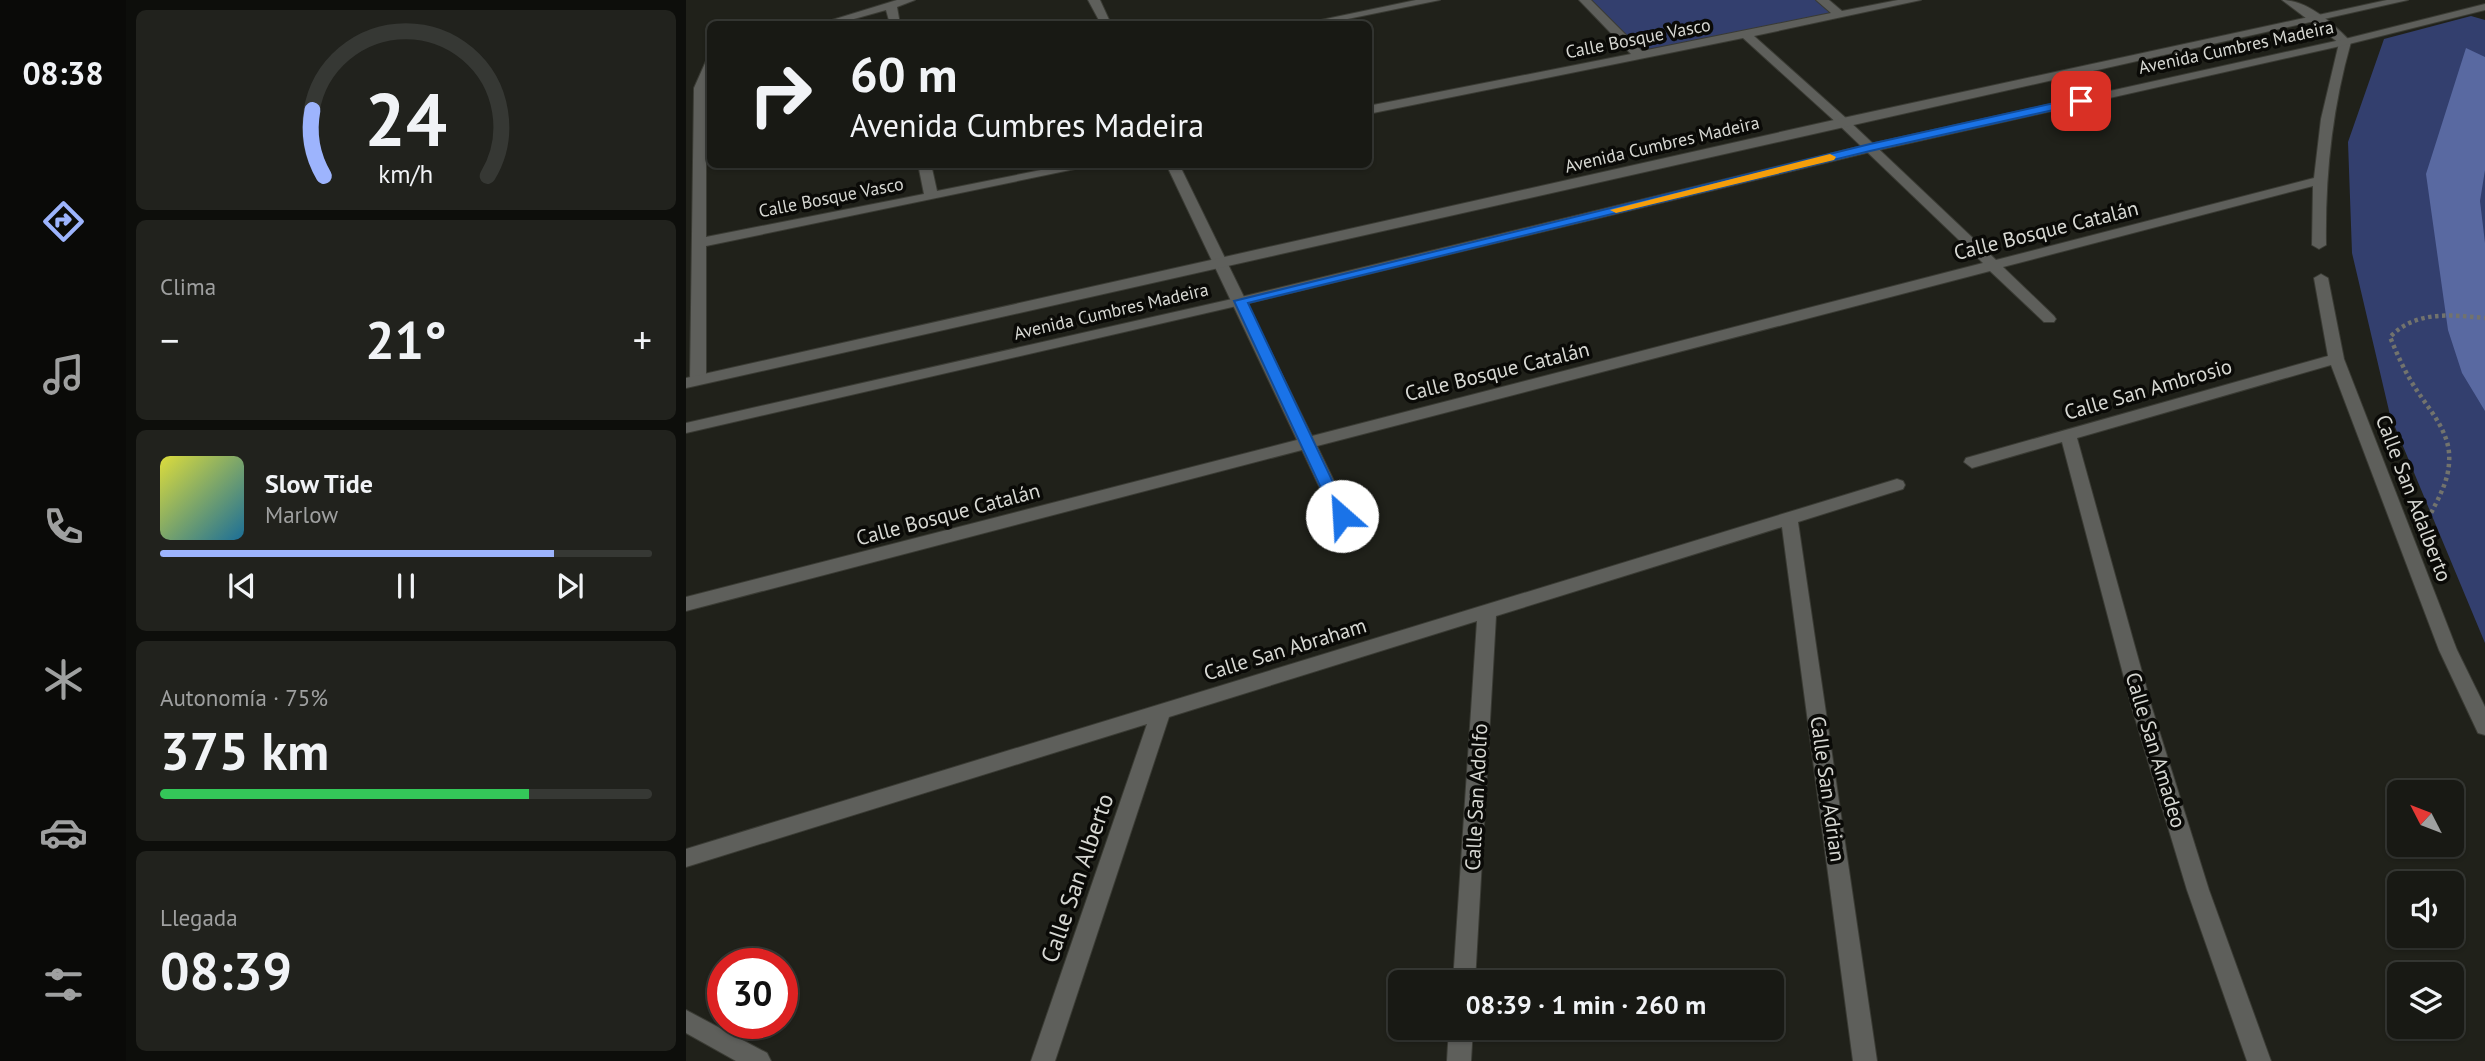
<!DOCTYPE html>
<html lang="es">
<meta charset="utf-8">
<style>
:root{--surface:#181914;--page:#21221d;--text:#f1f3f6;--muted:#9fa0a0;--line:#363834;--accent:#9db4fd}
body{margin:0;font-family:"PT Sans",sans-serif;background:var(--page);color:var(--text);height:100vh;display:flex;flex-direction:column;font-size:26px;white-space:nowrap}
*{box-sizing:border-box;margin:0}
p{font-size:23px;color:var(--muted)}
.icon{flex:none;width:38px;height:38px;fill:none;stroke:currentColor;stroke-width:2;stroke-linecap:round;stroke-linejoin:round}
.map{position:relative;flex:1;overflow:hidden}
.details{display:flex;flex-direction:column;gap:10px;padding:10px;background:#0d0e0b;width:560px}
.details>*{flex:none}
.hud{position:absolute;left:21px;top:21px;width:665px;height:147px;border-radius:10px;box-shadow:0 2px 5px #0004,0 0 0 2px var(--line);background:#181914;color:var(--text);overflow:hidden}
.needle{width:46px;rotate:312deg}
.tools{position:absolute;left:1701px;top:780px;display:grid;gap:14px}
.tools a{display:grid;place-items:center;width:77px;height:77px;border-radius:10px;background:var(--surface);box-shadow:0 2px 5px #0004,0 0 0 2px var(--line);font-size:35px}
.speed{position:absolute;left:21px;top:948px;display:flex;gap:14px;font-size:35px;font-weight:700;text-align:center}
.speed>*{display:grid;place-content:center;width:91px;height:91px;border-radius:50%;background:var(--surface);box-shadow:0 2px 5px #0004,0 0 0 2px var(--line);line-height:1}
.speed .limit{border:10px solid #d22;background:#fff;color:#111}
.pin{position:absolute;display:grid;place-items:center;width:60px;height:60px;color:#fff;margin:-30px;border-radius:14px;box-shadow:0 4px 10px #0006}
.me{position:absolute;width:77px;margin:-38px;rotate:334deg;stroke-linejoin:round;filter:drop-shadow(0 0 5px #0008)}
.turn{display:flex;align-items:center;gap:24px;height:147px;padding:0 28px;font-size:32px}
.turn .icon{width:91px;height:91px;stroke-width:2.5}
.turn b{display:block;font-size:49px;line-height:60px}
.big{font-size:52px;font-weight:800;line-height:1.1}
.details .card{flex:1;display:flex;flex-direction:column;justify-content:center;gap:10px;min-width:0;padding:0 24px;border-radius:10px;background:var(--page)}
.details .dial{align-items:center;gap:0}
.dial svg{height:182px;overflow:visible;fill:none;stroke:var(--line);stroke-width:7;stroke-linecap:round;text-anchor:middle}
.dial text{fill:var(--text);stroke:none}
.song{display:flex;align-items:center;gap:21px}
.cover{width:84px;height:84px;border-radius:10px;background:linear-gradient(135deg,hsl(60 70% 55%),hsl(200 70% 35%))}
.played{height:7px;border-radius:4px;background:linear-gradient(90deg,var(--accent) 80%,var(--line) 80%)}
.keys{display:flex;justify-content:space-around;direction:ltr}
.heat{display:flex;justify-content:space-between;align-items:center;font-size:38px;direction:ltr}
.charge{height:10px;border-radius:5px;background:linear-gradient(90deg,#34c759 75%,var(--line) 0)}
.trip{position:absolute;left:702px;top:970px;width:396px;height:70px;border-radius:10px;background:var(--surface);box-shadow:0 2px 5px #0004,0 0 0 2px var(--line);font-weight:800;line-height:70px;text-align:center}
main{display:flex;flex:1;min-height:0}
.tab-bar{display:flex;flex-direction:column;width:126px;justify-content:space-around;align-items:center;background:#0a0a08;color:var(--muted)}
.tab-bar .icon{width:49px;height:49px}
.tab-bar .selected{color:var(--accent)}
.tab-bar b{font-size:32px;color:var(--text)}
.map>svg:first-child{display:block}
.green{fill:#333f6e}
.water{fill:#5969a1}
.lines{fill:none;stroke-linecap:round;stroke-linejoin:round}
.minor-casing{stroke:#3a3b34;stroke-width:2}
.tertiary-casing{stroke:#3a3b34;stroke-width:2}
.path{stroke:#72736d;stroke-width:4.5;stroke-dasharray:3.5 3.5;stroke-linecap:butt}
.minor{fill:#5e5f5b;fill-rule:evenodd}
.tertiary{fill:#5e5f5b;fill-rule:evenodd}
.route{fill:#1a73e8;stroke:#114b97;stroke-width:2}
.slow{fill:#f59e0b}
.labels{text-anchor:middle;dominant-baseline:central;stroke-width:7;stroke-linejoin:round;paint-order:stroke}
.far-street-label{font-size:18px;fill:#d7d8d3;stroke:#0a0a07}
.street-label{font-size:21px;fill:#d7d8d3;stroke:#0a0a07}
.near-street-label{font-size:24px;fill:#d7d8d3;stroke:#0a0a07}
</style>
<main>
<nav class="tab-bar">
<b>08:38</b>
<svg class="icon selected" aria-label="directions" viewBox="0 0 24 24"><path d="M12 3l9 9-9 9-9-9zM9 14v-3h6M13 9l2 2-2 2"/></svg>
<svg class="icon" aria-label="music" viewBox="0 0 24 24"><path d="M9 18V5l10-2v13"/><circle cx="6" cy="18" r="3"/><circle cx="16" cy="16" r="3"/></svg>
<svg class="icon" aria-label="phone" viewBox="0 0 24 24"><path d="M5 4h4l2 5-3 2q2 4 5 5l2-3 5 2v4C11 20 4 13 5 4z"/></svg>
<svg class="icon" aria-label="climate" viewBox="0 0 24 24"><path d="M12 3v18M4 7l16 10M4 17L20 7"/></svg>
<svg class="icon" aria-label="car" viewBox="0 0 24 24"><path d="M5 17H2v-5l4-1 3-4h7l3 4 3 1v5h-3M9 17h6M6 11h13"/><circle cx="7" cy="17" r="2"/><circle cx="17" cy="17" r="2"/></svg>
<svg class="icon" aria-label="filters" viewBox="0 0 24 24"><path d="M4 7h16M4 17h16"/><circle cx="9" cy="7" r="2"/><circle cx="15" cy="17" r="2"/></svg>
</nav>
<section class="details">
<div class="card dial"><svg viewBox="0 0 100 80">
<path d="M14 69A42 42 0 1 1 86 69"/>
<path d="M14 69A42 42 0 0 1 9 40" stroke="#9db4fd"/>
<text x="50" y="56" font-size="32" font-weight="700">24</text>
<text x="50" y="72" font-size="11">km/h</text>
</svg></div>
<div class="card"><p>Clima</p>
<div class="heat"><a>−</a><b class="big">21°</b><a>+</a></div>
</div>
<div class="card">
<div class="song"><i class="cover"></i><div><b>Slow Tide</b><p>Marlow</p></div></div>
<div class="played"></div>
<div class="keys"><svg class="icon" aria-label="previous" viewBox="0 0 24 24"><path d="M18 5L8 12l10 7zM5 5v14"/></svg><svg class="icon" aria-label="pause" viewBox="0 0 24 24"><path d="M8 5v14M16 5v14"/></svg><svg class="icon" aria-label="next" viewBox="0 0 24 24"><path d="M6 5l10 7-10 7zM19 5v14"/></svg></div>
</div>
<div class="card"><p>Autonomía · 75%</p><b class="big">375 km</b><div class="charge"></div></div>
<div class="card"><p>Llegada</p><b class="big">08:39</b></div>
</section>
<div class="map">
<svg width="1799" height="1061" viewBox="0 0 1799 1061">
<rect width="100%" height="100%" fill="#20211a"/>
<path class="green" d="M899 0H1136L1154 15 955 57Z
M1785 16 1799 20V643L1704 415 1666 253 1662 142 1698 39Z"/>
<path class="water" d="M1780 48 1799 57V170L1794 201 1799 243V411L1776 373 1762 330 1740 174Z"/>
<g class="lines">
<defs>
<path id="minor" d="M211 0H229L211 7 214 24H204L200 10 150 24H133Z
M402 0H414L425 24H415Z
M730 0H754L637 24H616Z
M893 0H905L956 51 1145 13 1130 0H1143L1156 11 1212 0H1235L1068 36 1161 119 1310 260 1628 178 1635 119 1653 43 1596 0C1622 0 1648 24 1665 42 1646 109 1639 175 1640 245L1633 249 1626 245 1627 186 1317 267 1368 316 1370 319 1368 322H1358L1304 271 631 446 665 516 656 522 647 516 616 450 0 611V597L611 440 480 164H493L626 436 1297 263 1153 125 1057 38 682 114V106L945 54Z
M20 61H24V77L20 88V237L238 194 232 164H245L251 191 385 164H413L20 246V380L12 385 4 380 8 88Z
M1635 274 1642 278 1658 359 1771 650 1799 707V735L1792 733 1753 650 1645 365 1391 438 1466 708 1523 890 1585 1061H1561L1501 890 1446 708 1376 442 1286 468 1278 462 1280 458 1642 356 1628 278Z
M1211 479 1217 481 1219 485 1217 489 1112 522 1191 1061H1167L1096 527 810 616 789 982H767L791 621 483 717 369 1061H345L461 724 0 867V849Z
M0 1010 81 1053 85 1061H50L0 1033Z
M763 1027H787L785 1061H761Z"/>
<path id="tertiary" d="M1701 0H1722L0 388V378L1157 118Z
M1799 4V10L1659 45 1184 152 555 305 0 433V423L555 297 1184 144 1659 39Z"/>
</defs>
<use href="#minor" class="minor-casing"/>
<use href="#tertiary" class="tertiary-casing"/>
<path class="path" d="M1742 519C1751 501 1762 483 1763 463 1766 433 1743 410 1728 386 1718 370 1711 354 1704 337 1730 310 1765 315 1799 318"/>
<use href="#minor" class="minor"/>
<use href="#tertiary" class="tertiary"/>
</g>
<path class="route" d="M1395 97 1401 101 1399 103 1184 151 562 303 663 516 656 521 648 516 548 301 1184 144Z"/>
<path class="slow" d="M1144 154 1150 157 1148 160 930 213 924 210Z"/>
<g class="labels">
<g class="far-street-label">
<text transform="translate(952 38) rotate(-11)">Calle Bosque Vasco</text>
<text transform="translate(1550 47) rotate(-12)">Avenida Cumbres Madeira</text>
<text transform="translate(976 144) rotate(-13)">Avenida Cumbres Madeira</text>
<text transform="translate(145 197) rotate(-11)">Calle Bosque Vasco</text>
<text transform="translate(425 311) rotate(-13)">Avenida Cumbres Madeira</text>
</g>
<g class="street-label">
<text transform="translate(1360 230) rotate(-14)">Calle Bosque Catalán</text>
<text transform="translate(811 371) rotate(-14)">Calle Bosque Catalán</text>
<text transform="translate(1462 389) rotate(-16)">Calle San Ambrosio</text>
<text transform="translate(1728 498) rotate(69)">Calle San Adalberto</text>
<text transform="translate(262 514) rotate(-15)">Calle Bosque Catalán</text>
<text transform="translate(599 649) rotate(-17)">Calle San Abraham</text>
<text transform="translate(1470 750) rotate(73)">Calle San Amadeo</text>
<text transform="translate(1142 789) rotate(82)">Calle San Adrian</text>
<text transform="translate(790 797) rotate(-87)">Calle San Adolfo</text>
</g>
<g class="near-street-label">
<text transform="translate(391 878) rotate(-71)">Calle San Alberto</text>
</g>
</g>
</svg>
<div class="tools">
<a><svg class="needle" viewBox="-14 -14 28 28"><path d="M0-13l5 13h-10z" fill="#e53935"/><path d="M0 13l5-13h-10z" fill="#9fa0a0"/></svg></a>
<a><svg class="icon" aria-label="sound" viewBox="0 0 24 24"><path d="M4 9h4l5-4v14l-5-4H4zM17 9q2 3 0 6"/></svg></a>
<a><svg class="icon" aria-label="layers" viewBox="0 0 24 24"><path d="M12 4l9 5-9 5-9-5zM3 14l9 5 9-5"/></svg></a>
</div>
<div class="speed"><div class="limit">30</div></div>
<div class="pin" style="left:1395px;top:101px;background:#d93025"><svg class="icon" aria-label="arrive" viewBox="0 0 24 24"><path d="M6 21V4h12l-3 4 3 4H6"/></svg></div>
<svg class="me" style="left:656px;top:516px" viewBox="-20 -20 40 40"><circle r="19" fill="#fff"/><path d="M0-13L10 11 0 6-10 11z" fill="#1a73e8"/></svg>
<div class="trip">08:39 · 1 min · 260 m</div>
<div class="hud">
<div class="turn"><svg class="icon" aria-label="right" viewBox="0 0 24 24"><path d="M7 20v-9h11M14 6l5 5-5 5"/></svg><div><b>60 m</b>Avenida Cumbres Madeira</div></div>
</div>
</div>
</main>
